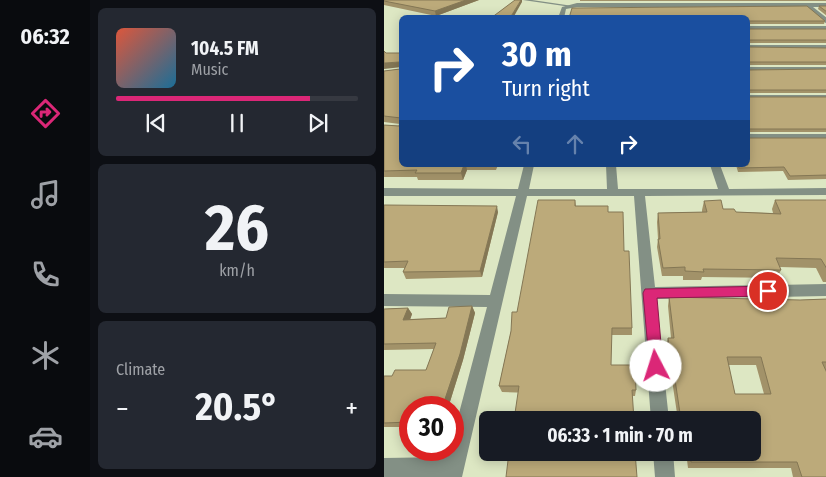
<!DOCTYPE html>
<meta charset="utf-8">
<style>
:root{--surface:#171b24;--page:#242831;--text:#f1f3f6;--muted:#9ea1a6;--line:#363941;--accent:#db2777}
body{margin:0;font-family:"Fira Sans Condensed",sans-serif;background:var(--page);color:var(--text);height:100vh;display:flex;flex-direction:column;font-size:19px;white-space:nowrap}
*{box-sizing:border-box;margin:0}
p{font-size:16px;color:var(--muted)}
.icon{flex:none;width:28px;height:28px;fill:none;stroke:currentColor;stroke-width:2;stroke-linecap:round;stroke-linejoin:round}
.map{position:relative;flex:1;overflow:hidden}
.details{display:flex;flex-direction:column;gap:8px;padding:8px;background:#0d0f14;width:294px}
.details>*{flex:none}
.guide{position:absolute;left:15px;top:15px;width:351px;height:152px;border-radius:8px;box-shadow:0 2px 12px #0003;background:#1a4fa0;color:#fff;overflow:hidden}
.speed{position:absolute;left:15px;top:396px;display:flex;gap:10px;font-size:25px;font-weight:700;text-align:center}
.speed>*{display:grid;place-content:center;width:65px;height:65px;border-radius:50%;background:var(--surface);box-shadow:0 2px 12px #0003;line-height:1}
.speed .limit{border:8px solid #d22;background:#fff;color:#111}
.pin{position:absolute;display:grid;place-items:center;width:42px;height:42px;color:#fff;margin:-21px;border:2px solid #fff;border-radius:50%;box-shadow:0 1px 5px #0007}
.me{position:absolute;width:55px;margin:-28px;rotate:355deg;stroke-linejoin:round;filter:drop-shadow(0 0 4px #0008)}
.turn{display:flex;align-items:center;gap:18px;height:105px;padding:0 20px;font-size:22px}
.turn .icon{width:65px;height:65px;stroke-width:2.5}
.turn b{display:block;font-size:35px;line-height:42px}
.lanes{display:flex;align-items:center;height:48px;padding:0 20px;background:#0003;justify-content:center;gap:25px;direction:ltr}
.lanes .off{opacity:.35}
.big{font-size:38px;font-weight:700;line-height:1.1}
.details .tile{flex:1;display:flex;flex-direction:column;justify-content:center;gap:8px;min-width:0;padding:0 18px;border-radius:8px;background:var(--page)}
.details .dial{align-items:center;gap:0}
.dial b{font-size:65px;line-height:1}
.song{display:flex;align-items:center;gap:15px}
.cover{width:60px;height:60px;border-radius:8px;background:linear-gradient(135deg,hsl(10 70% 55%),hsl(200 70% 35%))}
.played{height:5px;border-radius:2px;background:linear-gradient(90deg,var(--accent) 80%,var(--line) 80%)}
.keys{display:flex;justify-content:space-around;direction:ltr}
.heat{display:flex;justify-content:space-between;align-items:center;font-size:28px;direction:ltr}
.trip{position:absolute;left:95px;top:411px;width:282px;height:50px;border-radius:8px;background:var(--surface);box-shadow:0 2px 12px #0003;font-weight:700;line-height:50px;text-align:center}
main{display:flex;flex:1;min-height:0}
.menu{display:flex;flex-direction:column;width:90px;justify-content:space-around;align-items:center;background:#090b0e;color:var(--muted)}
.menu .icon{width:35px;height:35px}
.menu .current{color:var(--accent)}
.menu b{font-size:22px;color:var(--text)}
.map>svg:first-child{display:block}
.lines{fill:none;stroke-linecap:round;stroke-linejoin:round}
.lane{fill:#839085;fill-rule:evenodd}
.street{fill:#839085;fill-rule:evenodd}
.wall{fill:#a29269;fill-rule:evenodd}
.shaded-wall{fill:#847755}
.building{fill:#bcaa7a;stroke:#847755;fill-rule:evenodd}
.route{fill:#db2777;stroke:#8e194d}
</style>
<main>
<nav class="menu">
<b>06:32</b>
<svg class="icon current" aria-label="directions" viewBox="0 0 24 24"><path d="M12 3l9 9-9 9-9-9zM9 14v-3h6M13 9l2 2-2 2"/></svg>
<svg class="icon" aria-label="music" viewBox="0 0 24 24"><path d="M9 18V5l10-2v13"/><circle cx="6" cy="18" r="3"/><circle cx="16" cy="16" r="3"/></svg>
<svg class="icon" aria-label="phone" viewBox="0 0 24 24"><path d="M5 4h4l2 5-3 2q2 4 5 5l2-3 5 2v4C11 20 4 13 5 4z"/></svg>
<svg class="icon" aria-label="climate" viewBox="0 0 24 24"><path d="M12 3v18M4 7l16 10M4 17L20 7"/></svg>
<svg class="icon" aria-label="car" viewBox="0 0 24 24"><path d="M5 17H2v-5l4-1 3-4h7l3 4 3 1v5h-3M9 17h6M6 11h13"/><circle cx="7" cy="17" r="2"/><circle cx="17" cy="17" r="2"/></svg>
</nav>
<section class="details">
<div class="tile">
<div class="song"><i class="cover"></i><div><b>104.5 FM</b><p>Music</p></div></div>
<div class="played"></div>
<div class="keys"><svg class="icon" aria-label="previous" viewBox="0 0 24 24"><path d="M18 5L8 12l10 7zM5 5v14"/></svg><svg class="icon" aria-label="pause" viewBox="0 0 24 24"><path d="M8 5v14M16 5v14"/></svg><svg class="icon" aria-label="next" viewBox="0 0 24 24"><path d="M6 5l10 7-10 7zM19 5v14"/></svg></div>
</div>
<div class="tile dial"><b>26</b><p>km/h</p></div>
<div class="tile"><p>Climate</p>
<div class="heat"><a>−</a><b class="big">20.5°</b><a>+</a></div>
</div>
</section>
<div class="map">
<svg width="443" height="477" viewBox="0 0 443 477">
<rect width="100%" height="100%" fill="#dde7c3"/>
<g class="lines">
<path class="lane" d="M139 0H148L189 6 187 7Z"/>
<path class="street" d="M193 3H443V7H429L443 18V24L423 7H193L182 9 180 18H174L178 7Z
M364 26H443V30H364Z
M364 45H443V49H364Z
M364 67H443V71H364Z
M364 95H443V99H364Z
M364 134H443V140H364Z
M140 165H150L145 189H223L222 165H232L234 189H334L326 165H336L345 189 443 188V195L261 196 271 287 443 284V296L272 299 285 420H267L250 196H143L78 477H0V458L63 457 65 450H69V436L103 307 0 306V294L106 295 132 196H0V188L134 189Z
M269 452H289L291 477H271Z"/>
</g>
<path class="wall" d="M0 0H95L52 16 0 5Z
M196 0H443V1H196Z
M435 6H443V16L434 9Z
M364 18 441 21 440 24H364Z
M365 29H443V43H364Z
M364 47 443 48V65H364Z
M2 53H18V165H114L112 170H83L79 180H34L33 177H0V125L15 126 16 124 0 122V71L16 69 17 67Z
M443 69V93H364L365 70Z
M364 97H443V132H365L364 138H443V179L404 180 399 171 354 172 352 165H364Z
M191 200 192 206 224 212 240 251 248 328V335H227V365L252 390 251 396 118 392 115 386 127 331 133 312Z
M391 200H443V282H439L432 268 396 267 397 270 393 278 318 277 317 280H299V276H278L273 247 274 239 273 222 274 213 318 212V210L320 201 339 209 352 212 389 213 388 209Z
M0 205 114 212 98 277 22 279 19 272 21 268H0Z
M285 297 416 300 443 299V370H441L443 477H409L407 468H304L302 452H369V420H294L288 380H286L282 346 284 338H287L284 306ZM344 365H372L380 394H351Z
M88 306 91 313 79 360 64 408H26V427H0V376H8L42 370 50 349 0 350V309L24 308 28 314 26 319 62 318Z"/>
<path class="shaded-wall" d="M82 0H95L52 16 51 11Z
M137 0H138V2L129 18H126Z
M16 62 18 67 0 69V63Z
M80 165H82L83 170 79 180 77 173Z
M113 206 114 212 98 277 96 271Z
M88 306 91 313 79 360 64 408H58Z
M24 308 28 314 24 326 19 320Z"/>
<path class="building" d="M0 0H82L51 11 0 1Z
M131 0H137L126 18H107Z
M423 6 441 21H365L364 24V18H185L188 8Z
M435 6H443V12Z
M364 28 365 29H443V40H365L364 46Z
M364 47 443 48V62H365L364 63Z
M0 51 2 53H18V63L16 62 0 63Z
M18 65V165H80L77 173H31L33 170 0 171V125L15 126 17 118 0 116V71L16 69Z
M364 66 365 70 443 69V90H365L364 96Z
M364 97H443V129H365L364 138H443V175L406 176 400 167 355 168 354 165H364Z
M154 200H191V206H224V212H239L240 251H245L248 328H228L227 365H251L252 390H248L250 420H130L135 386H115L127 331 128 312H133Z
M337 200 339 209H350L352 212 397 214 391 200H443V269L437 259 392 258 397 270 319 269 320 272 301 271V267L279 268 274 239H276L274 213 323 212 320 201Z
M0 205 113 206 96 271 19 272 24 261 0 262Z
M285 297 416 300 443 299V362H438L443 373V477H418L413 462H307L306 452H369V420H297L290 373H288L284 338H290ZM343 357H377L387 394H351Z
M88 306 76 354 58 408H26V422L0 423V376H8L11 370H42L52 343 0 344V309L24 308 19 320 62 318 65 307Z
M125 452H251L253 477H122Z"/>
<path class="route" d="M384 286 390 291 384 296 273 298 279 366 277 371 272 373 266 371 259 293 261 289Z"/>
</svg>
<div class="speed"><div class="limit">30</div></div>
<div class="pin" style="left:384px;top:291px;background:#d93025"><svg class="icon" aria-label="arrive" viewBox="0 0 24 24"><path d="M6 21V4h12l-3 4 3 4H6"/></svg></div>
<svg class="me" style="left:272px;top:366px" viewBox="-20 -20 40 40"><circle r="19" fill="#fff"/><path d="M0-13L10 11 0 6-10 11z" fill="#db2777"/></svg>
<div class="trip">06:33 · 1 min · 70 m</div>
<div class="guide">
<div class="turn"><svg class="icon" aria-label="right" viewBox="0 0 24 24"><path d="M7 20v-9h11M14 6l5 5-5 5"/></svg><div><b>30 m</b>Turn right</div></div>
<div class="lanes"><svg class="icon off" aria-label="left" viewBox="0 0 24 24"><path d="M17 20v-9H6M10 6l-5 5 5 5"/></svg><svg class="icon off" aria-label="ahead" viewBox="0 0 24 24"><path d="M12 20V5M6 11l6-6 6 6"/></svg><svg class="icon" aria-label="right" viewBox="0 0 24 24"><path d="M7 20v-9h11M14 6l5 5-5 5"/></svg></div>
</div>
</div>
</main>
